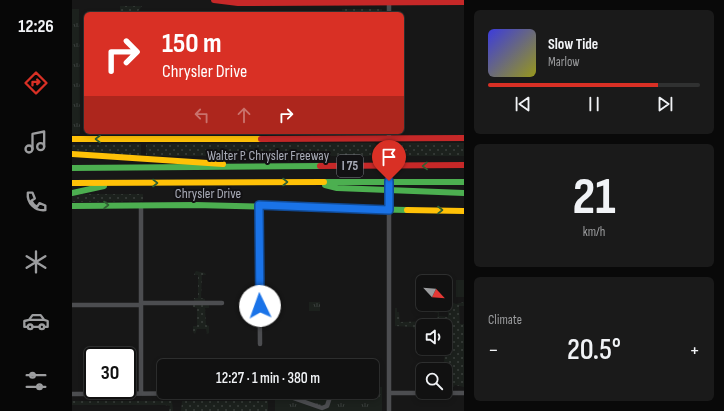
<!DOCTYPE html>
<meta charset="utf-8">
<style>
:root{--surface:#111;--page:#1a1a1a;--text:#f1f3f6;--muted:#9c9d9f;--line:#303131;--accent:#d93025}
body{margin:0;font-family:"Sofia Sans Condensed",sans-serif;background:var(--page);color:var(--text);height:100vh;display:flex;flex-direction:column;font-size:15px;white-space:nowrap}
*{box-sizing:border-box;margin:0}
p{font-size:13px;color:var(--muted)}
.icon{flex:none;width:22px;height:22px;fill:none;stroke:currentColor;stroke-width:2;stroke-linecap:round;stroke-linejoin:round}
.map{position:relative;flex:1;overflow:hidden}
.sheet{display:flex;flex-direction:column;gap:10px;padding:10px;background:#090909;width:260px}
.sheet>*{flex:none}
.hud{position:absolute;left:12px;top:12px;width:320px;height:122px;border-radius:6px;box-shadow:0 2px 6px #0003,0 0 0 1px var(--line);background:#d93025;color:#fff;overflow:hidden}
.needle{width:26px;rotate:116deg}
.tools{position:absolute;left:344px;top:275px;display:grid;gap:8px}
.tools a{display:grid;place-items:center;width:36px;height:36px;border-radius:6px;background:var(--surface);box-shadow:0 2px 6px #0003,0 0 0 1px var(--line);font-size:20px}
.speed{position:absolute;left:12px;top:347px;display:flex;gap:8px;font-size:20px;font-weight:700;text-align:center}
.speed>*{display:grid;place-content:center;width:52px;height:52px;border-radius:50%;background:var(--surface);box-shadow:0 2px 6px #0003,0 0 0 1px var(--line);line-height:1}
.speed .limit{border:2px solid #111;border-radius:6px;background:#fff;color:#111}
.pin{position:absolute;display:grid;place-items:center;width:34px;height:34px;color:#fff;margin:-41px -17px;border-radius:50% 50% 50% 0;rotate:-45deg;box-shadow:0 0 4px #0007}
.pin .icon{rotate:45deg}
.me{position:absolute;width:44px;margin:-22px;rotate:357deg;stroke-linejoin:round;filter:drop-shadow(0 0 3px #0008)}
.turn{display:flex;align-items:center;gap:14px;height:84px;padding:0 12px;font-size:18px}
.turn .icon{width:52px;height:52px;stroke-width:2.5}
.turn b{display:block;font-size:28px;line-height:34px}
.lanes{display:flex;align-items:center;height:38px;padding:0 12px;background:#0003;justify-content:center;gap:20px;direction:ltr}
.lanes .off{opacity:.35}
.big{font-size:30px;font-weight:600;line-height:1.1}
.sheet .card{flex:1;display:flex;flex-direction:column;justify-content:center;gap:6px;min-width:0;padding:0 14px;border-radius:6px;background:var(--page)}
.sheet .dial{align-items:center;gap:0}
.dial b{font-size:52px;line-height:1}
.song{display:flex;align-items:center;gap:12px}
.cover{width:48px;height:48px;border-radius:6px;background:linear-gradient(135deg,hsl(240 70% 55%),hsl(60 70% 35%))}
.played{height:4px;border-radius:2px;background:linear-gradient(90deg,var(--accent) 80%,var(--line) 80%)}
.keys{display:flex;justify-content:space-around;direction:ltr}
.heat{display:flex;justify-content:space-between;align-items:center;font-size:22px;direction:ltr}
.trip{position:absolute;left:85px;top:359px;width:222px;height:40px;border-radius:6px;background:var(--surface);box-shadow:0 2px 6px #0003,0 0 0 1px var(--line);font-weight:600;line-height:40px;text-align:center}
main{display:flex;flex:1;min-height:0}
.tabs{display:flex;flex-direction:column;width:72px;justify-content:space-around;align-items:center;background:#070707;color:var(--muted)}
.tabs .icon{width:28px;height:28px}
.tabs .on{color:var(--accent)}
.tabs b{font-size:18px;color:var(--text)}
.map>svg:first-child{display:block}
.grass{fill:url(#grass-dots)}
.park{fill:url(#park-tufts)}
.garden{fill:#1c211d}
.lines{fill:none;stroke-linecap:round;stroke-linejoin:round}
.street{stroke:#4c4d50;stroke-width:4.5}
.fast{stroke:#4caf50;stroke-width:6}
.slow{stroke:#ffc107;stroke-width:6}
.jam{stroke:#c62828;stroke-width:6}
.street-bridge{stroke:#4c4d50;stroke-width:4.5}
.oneway{stroke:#2f6032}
.route-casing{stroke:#114b97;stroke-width:10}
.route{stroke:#1a73e8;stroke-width:7}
.labels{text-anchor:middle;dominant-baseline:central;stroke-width:4;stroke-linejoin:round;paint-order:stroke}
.shield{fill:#121113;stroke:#7c7e86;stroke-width:1}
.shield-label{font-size:13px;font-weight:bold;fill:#a9acb8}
.street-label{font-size:14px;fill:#a9acb8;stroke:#121113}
</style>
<main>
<nav class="tabs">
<b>12:26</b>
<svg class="icon on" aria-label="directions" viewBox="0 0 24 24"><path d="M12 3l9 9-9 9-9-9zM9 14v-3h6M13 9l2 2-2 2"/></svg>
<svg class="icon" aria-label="music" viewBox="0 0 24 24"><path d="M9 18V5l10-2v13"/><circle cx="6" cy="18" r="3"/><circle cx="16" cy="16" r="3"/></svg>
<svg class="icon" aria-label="phone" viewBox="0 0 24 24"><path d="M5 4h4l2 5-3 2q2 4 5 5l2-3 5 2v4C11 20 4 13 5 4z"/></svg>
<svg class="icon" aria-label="climate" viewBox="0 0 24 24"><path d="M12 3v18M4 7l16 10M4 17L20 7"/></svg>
<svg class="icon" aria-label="car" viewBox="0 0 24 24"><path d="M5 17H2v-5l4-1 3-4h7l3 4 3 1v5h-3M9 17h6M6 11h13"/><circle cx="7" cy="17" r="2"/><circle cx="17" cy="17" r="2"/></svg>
<svg class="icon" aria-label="filters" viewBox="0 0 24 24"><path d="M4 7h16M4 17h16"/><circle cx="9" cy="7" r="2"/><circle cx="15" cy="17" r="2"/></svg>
</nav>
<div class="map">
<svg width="392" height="411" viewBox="0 0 392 411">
<defs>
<pattern id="grass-dots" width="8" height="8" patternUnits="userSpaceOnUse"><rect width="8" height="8" fill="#1c211d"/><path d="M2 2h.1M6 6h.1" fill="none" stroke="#3a3f3c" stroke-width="1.8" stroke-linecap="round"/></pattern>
<pattern id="park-tufts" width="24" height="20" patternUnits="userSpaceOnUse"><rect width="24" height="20" fill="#1c211d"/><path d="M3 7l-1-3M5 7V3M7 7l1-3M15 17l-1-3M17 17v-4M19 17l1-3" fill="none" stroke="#3a3f3c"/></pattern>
</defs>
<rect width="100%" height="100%" fill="#171717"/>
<path class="grass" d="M48 6H70L64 14H48Z
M270 9H310V14H296V12L270 14Z
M302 143 308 147 309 156H74V144Z
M327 143H392V156H324V145Z
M69 144V157L0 150V145Z
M15 194H71V201L0 202V196Z
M124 271 133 273 134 275H130L129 298 133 299V301H122V298H126V275H122Z
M374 295H377L379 302 384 304 392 302V306H387L388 324H392V387L383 385 382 387H378V365L372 363 373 348H376C377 339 381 331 376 323L371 322 367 326H351V337L347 336 341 327 323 326V308H325V312H327L328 322 365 321 366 313 362 312H367V316L376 317V308H369V304H373Z
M121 305H137V308H133L134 325 137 326V333L135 334 134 329H125L123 334 121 332V326H125V308L121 307Z
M0 401H100L101 411H97L98 406 93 405H0Z
M110 401H196V411H109Z"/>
<path class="park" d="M0 9H7L8 134H0Z
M237 302H248V311H237Z
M300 387H310V411H203V400H213V392H300Z"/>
<path class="garden" d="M384 280H392V297H384Z"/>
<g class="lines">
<path class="street" d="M317 0V14
M317 150V132
M317 197V411
M69 205V393
M187 205 188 344
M69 303H150
M0 305H69
M251 392 258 397 255 406 250 408 207 393Z
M317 393H392
M0 394 207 393"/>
<path class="fast" d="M0 168 248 166
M252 182H392
M253 185 265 188 392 193
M0 193 32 186
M0 206 123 205 335 210"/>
<path class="slow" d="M0 139H189
M0 154 151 164
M0 183 252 182
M335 210 392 211"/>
<path class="jam" d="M142 0 166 3 392 2
M189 139 392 138
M248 166 392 165"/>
<path class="street-bridge" d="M317 197V150"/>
</g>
<defs><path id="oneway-chevron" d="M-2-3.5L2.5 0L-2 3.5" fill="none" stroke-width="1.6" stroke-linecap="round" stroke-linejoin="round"/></defs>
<g class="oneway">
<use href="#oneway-chevron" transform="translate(26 139) rotate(180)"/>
<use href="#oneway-chevron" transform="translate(353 166) rotate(179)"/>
<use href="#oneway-chevron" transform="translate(213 182)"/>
<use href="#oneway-chevron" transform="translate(83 183)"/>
<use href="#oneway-chevron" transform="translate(34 205)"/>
<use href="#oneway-chevron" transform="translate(368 210)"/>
</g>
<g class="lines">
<defs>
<path id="route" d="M188 306 187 205 317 210V181"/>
</defs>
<use href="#route" class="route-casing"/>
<use href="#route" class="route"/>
</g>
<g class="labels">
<rect class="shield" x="265" y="155" width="26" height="22" rx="3"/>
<g class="shield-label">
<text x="278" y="166">I 75</text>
</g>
<g class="street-label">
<text x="196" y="155">Walter P. Chrysler Freeway</text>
<text x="136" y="193">Chrysler Drive</text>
</g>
</g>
</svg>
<div class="tools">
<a><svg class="needle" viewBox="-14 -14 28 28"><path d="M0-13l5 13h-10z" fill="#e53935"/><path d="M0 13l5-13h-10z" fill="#9c9d9f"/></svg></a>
<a><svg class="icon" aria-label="sound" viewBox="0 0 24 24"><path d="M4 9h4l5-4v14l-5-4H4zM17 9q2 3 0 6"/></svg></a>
<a><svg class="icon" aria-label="search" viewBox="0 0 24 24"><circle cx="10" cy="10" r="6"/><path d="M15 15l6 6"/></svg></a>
</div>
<div class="speed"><div class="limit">30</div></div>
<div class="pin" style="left:317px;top:181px;background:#d93025"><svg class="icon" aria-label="arrive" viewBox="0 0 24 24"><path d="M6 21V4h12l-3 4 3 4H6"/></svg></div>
<svg class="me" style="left:188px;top:306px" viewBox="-20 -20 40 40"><circle r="19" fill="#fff"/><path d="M0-13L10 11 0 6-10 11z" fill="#1a73e8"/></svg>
<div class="trip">12:27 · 1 min · 380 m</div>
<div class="hud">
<div class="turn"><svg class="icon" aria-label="right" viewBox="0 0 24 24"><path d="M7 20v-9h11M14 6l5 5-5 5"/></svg><div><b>150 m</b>Chrysler Drive</div></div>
<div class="lanes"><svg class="icon off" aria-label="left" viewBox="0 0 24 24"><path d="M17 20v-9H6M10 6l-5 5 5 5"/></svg><svg class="icon off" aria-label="ahead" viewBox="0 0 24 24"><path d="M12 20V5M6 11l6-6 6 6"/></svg><svg class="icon" aria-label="right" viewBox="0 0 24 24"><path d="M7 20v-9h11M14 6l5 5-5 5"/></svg></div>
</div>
</div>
<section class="sheet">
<div class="card">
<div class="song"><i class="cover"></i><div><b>Slow Tide</b><p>Marlow</p></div></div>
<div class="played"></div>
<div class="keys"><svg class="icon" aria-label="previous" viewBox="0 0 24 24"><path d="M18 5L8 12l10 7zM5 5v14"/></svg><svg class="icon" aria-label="pause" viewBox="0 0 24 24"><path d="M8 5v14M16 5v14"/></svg><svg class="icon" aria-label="next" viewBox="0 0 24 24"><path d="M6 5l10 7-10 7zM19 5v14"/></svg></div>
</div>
<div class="card dial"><b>21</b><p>km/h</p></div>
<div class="card"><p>Climate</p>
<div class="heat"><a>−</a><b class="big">20.5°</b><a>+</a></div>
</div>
</section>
</main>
